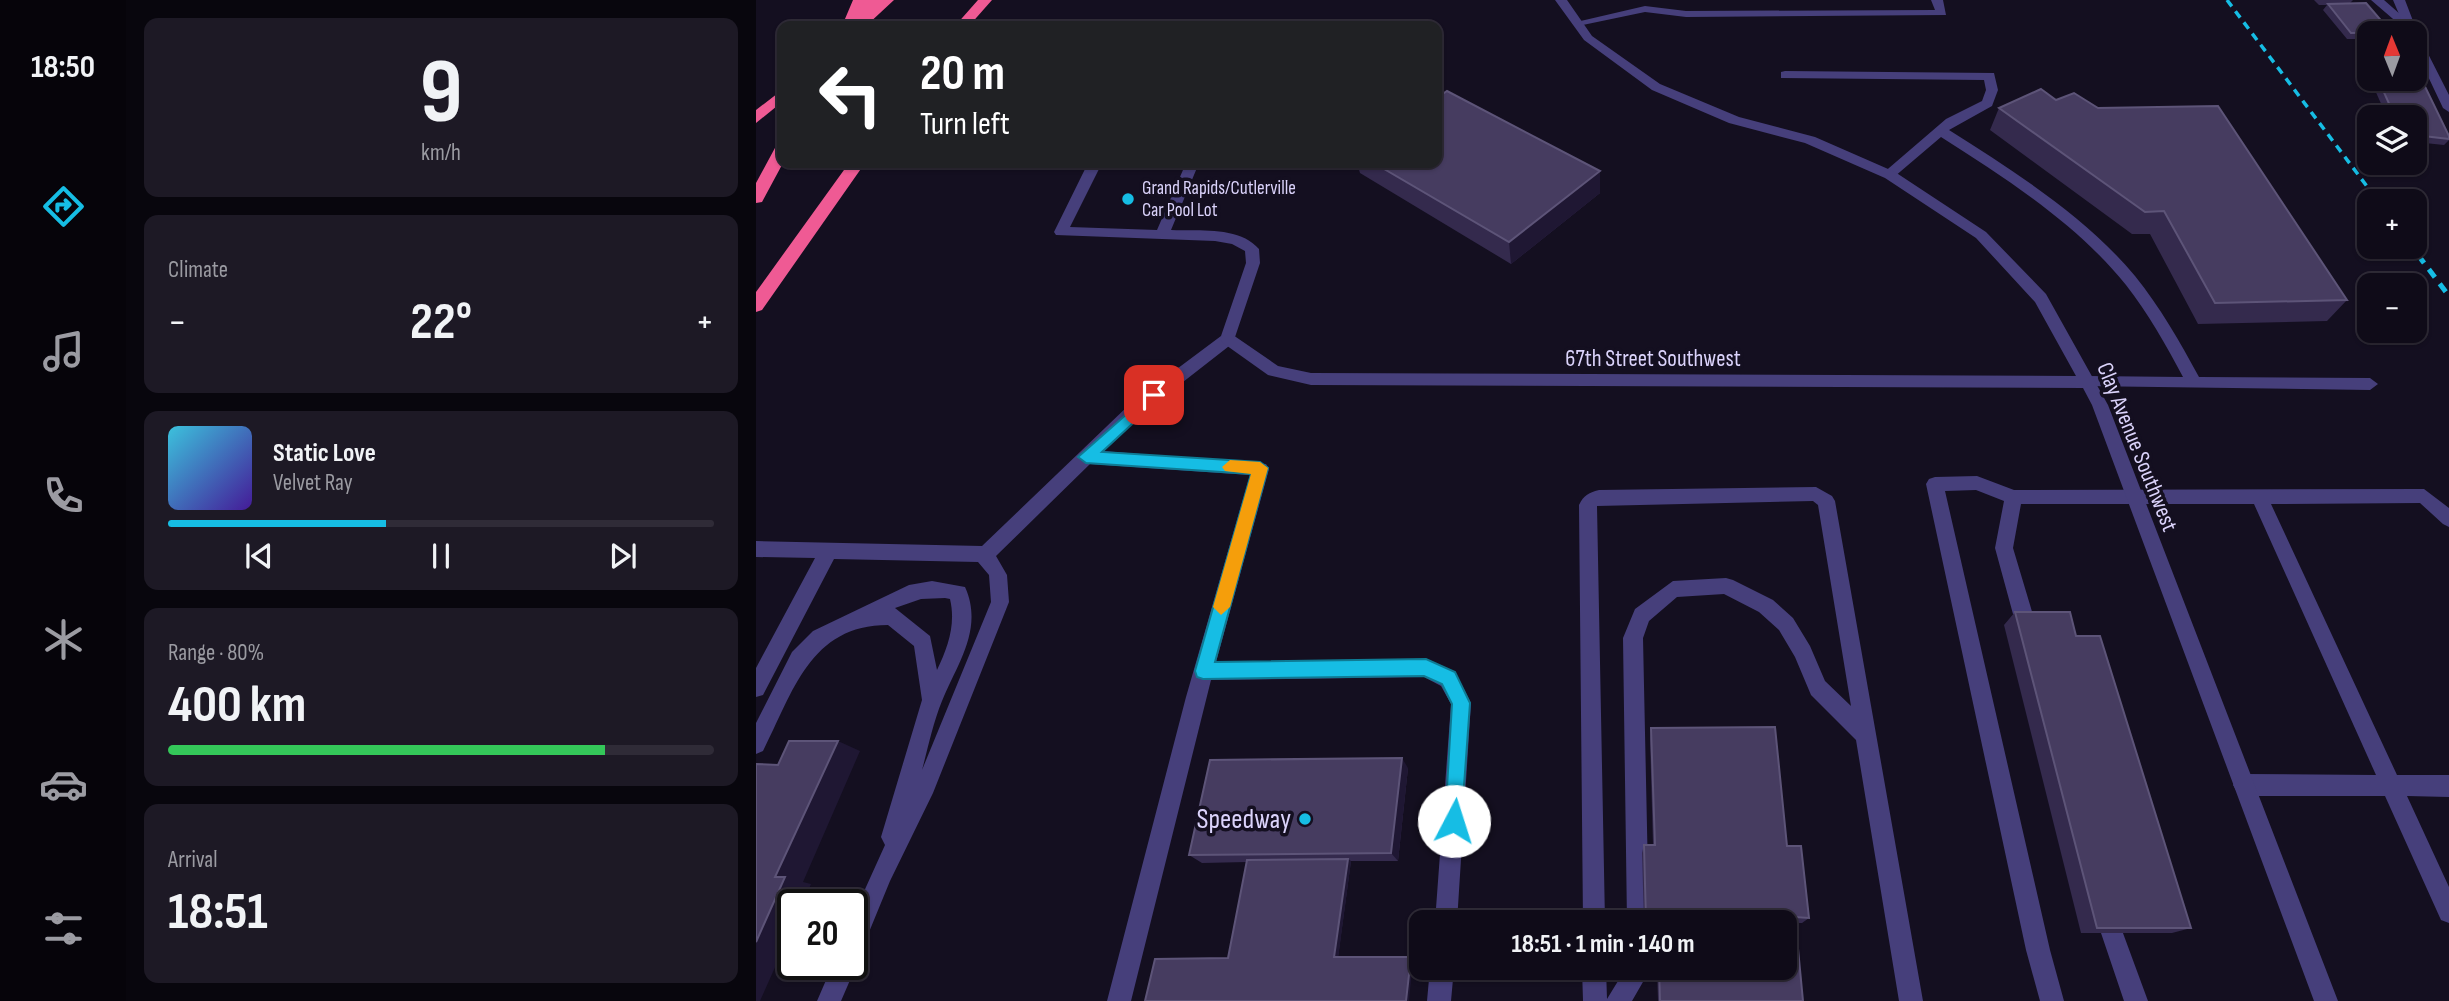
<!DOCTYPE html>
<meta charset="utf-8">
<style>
:root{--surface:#0f0b18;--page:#1d1925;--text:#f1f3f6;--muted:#9b9ba2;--line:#2f2b37;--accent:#16bde4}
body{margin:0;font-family:"Sofia Sans Condensed",sans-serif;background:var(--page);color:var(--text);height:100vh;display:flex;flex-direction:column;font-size:26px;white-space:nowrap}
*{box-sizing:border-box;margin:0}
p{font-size:23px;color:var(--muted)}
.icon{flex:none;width:38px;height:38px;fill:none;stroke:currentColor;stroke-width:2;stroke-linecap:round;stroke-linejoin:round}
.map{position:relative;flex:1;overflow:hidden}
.panel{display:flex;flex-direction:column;gap:18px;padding:18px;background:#08060d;width:630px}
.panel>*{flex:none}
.top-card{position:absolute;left:21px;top:21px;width:665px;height:147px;border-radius:14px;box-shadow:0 2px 5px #0004,0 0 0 2px var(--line);background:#202124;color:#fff;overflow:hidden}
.needle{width:46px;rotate:359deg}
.controls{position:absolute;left:1601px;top:21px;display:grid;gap:14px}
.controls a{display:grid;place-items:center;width:70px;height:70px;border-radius:14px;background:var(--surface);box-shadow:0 2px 5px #0004,0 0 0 2px var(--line);font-size:35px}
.speed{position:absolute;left:21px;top:889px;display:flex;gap:14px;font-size:35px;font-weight:700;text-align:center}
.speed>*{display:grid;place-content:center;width:91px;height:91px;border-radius:50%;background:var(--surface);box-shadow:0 2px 5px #0004,0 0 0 2px var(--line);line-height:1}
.speed .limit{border:4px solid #111;border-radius:10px;background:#fff;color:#111}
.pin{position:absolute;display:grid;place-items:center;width:60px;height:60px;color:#fff;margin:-30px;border-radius:14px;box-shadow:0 4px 10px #0006}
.me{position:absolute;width:77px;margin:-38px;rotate:5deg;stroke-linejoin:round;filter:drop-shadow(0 0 5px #0008)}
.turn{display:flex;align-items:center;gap:24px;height:147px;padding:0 28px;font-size:32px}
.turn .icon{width:91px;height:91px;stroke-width:2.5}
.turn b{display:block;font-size:49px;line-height:60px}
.big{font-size:52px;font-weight:700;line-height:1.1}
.panel .card{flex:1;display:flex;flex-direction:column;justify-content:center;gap:10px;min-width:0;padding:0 24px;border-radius:14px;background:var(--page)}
.panel .dial{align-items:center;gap:0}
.dial b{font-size:91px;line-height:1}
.song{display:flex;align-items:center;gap:21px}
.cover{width:84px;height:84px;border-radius:10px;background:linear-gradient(135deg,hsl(190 70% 55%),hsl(260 70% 35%))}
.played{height:7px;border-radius:4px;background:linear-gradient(90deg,var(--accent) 40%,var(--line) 40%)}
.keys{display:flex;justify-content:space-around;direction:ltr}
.heat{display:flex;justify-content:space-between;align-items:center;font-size:38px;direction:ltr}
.charge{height:10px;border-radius:5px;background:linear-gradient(90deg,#34c759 80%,var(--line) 0)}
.trip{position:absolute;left:653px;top:910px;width:388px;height:70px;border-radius:14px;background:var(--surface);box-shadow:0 2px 5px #0004,0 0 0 2px var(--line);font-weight:700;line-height:70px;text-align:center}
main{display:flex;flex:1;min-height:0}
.menu{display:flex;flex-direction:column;width:126px;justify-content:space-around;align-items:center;background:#06040a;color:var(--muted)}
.menu .icon{width:49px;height:49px}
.menu .current{color:var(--accent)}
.menu b{font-size:32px;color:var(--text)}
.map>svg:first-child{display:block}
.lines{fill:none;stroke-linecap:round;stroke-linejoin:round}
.lane{fill:#463f7b;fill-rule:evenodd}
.street{fill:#463f7b;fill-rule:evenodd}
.highway{fill:#ef5a94;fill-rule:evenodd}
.rail-far1{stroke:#16bde4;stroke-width:3.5;stroke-dasharray:8 6;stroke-linecap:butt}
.rail{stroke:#16bde4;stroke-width:5;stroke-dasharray:10 8;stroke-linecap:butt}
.highway-bridge{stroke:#ef5a94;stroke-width:16}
.wall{fill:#342a4d}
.shaded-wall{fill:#1f1733}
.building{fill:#463c60;stroke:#5d5478;stroke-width:2}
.route{fill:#16bde4;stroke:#0e7b94;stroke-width:2}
.slow{fill:#f59e0b}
.poi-dot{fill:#16bde4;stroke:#140f20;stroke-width:2.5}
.labels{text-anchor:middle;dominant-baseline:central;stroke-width:7;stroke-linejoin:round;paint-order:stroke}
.far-poi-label{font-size:19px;fill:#dbd3fb;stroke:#140f20;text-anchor:start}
.street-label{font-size:23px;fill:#dbd3fb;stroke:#140f20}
.near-poi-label{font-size:28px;fill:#dbd3fb;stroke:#140f20;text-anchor:end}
</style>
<main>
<nav class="menu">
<b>18:50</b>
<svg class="icon current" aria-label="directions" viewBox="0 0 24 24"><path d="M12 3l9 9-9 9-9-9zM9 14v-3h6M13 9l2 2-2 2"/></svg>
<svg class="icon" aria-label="music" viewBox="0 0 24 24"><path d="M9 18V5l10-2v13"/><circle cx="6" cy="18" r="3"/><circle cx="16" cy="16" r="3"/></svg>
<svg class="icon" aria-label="phone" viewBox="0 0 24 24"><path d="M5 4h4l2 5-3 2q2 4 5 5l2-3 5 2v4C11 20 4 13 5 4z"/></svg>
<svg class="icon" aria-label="climate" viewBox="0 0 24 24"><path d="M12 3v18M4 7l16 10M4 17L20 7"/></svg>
<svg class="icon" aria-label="car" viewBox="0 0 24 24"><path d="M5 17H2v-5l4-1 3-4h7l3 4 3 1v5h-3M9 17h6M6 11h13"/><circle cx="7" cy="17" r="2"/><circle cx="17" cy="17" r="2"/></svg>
<svg class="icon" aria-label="filters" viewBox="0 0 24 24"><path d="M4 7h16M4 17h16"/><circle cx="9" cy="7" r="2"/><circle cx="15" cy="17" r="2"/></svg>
</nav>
<section class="panel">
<div class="card dial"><b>9</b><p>km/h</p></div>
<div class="card"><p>Climate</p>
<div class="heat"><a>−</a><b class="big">22°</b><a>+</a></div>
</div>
<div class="card">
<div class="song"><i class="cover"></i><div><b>Static Love</b><p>Velvet Ray</p></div></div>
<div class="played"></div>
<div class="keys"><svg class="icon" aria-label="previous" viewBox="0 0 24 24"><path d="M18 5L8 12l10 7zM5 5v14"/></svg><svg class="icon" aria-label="pause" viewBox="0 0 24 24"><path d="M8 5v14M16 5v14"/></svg><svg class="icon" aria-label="next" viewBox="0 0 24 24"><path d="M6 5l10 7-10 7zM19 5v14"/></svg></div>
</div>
<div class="card"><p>Range · 80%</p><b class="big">400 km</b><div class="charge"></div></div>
<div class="card"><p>Arrival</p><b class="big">18:51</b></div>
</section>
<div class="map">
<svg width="1693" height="1001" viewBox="0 0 1693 1001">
<rect width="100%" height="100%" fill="#140f20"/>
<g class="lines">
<path class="lane" d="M1175 0H1187L1190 15 930 17 889 12 822 26 816 23 889 6 930 11 1179 10Z
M1615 0H1628L1661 29 1651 31Z
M1029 71 1238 73 1242 90 1236 106 1193 130C1259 172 1329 216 1379 276 1404 307 1424 342 1443 377L1614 378 1622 384 1614 390 1327 386 1325 382 1327 378 1333 376 1427 377C1410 345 1392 313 1370 285 1321 224 1251 179 1185 137L1138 177H1128L1126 174 1190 119 1226 101 1230 90 1228 80 1025 78V72Z
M332 163H346L314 227 401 230 430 163H443L415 230C442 231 484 226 503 249L504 263 477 343 386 414 347 451 510 464 513 469 460 662 670 659 699 672 715 703 701 922H679L695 704 685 686 668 677 455 680 375 1001H351L430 697 494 475 334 464 240 556 251 575 253 602 177 793 134 881 104 954 98 957 101 964 85 1001H61L77 964H96V918L129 845 125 837 166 700 158 646 132 625C54 625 37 692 7 751L0 754V723L36 652 57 631 153 585 176 581 209 587C228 629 201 664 186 701 177 723 172 748 166 770L235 602 233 575 222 562 78 559 7 695 0 697V668L59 558 0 557V541L226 546 374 404 465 336 490 263 489 251 476 244 459 241 300 235 298 232ZM189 598 194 599C200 624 192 647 181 670L174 636 139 608 165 599Z
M1221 476 1258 490 1668 489 1693 508V527L1687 524 1664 503 1515 504 1641 775H1693V797L1651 796 1693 887V923L1685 920 1629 796H1488L1481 792 1477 785 1481 778 1488 774 1620 775 1498 504H1265L1257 548 1280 625 1277 631 1270 634 1263 631 1260 625 1239 548 1248 501 1220 490 1189 491 1294 950 1308 1001H1284L1270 950 1170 484 1173 479 1179 477Z
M1060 487 1076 496 1079 501 1167 1001H1143L1100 740 1055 695 1039 657 1023 630 1003 612 968 594 921 597 893 621 887 638 893 922H871L867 638 879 609 917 581 970 578 977 580 1017 600 1037 618 1054 646 1069 681 1095 706 1062 505 1057 501 841 506 849 922H827L823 505C828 495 832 493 843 490Z
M1356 922 1364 925 1392 1001H1368L1345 933 1348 925Z
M674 968H698L695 1001H671Z
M826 968H850L851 999 870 968H895L876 1001H827Z"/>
<path class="street" d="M799 0H811L836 36 904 84 983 117 1059 137 1139 172 1230 232 1290 294 1352 405 1582 1001H1558L1336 405 1327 388 555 385 512 375 467 343 464 339 467 335H477L522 366 555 373 1320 376 1279 302 1220 238 1129 178 1049 143 973 123 896 90 828 40Z
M1637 0H1649L1662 34 1693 95V112L1687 108 1659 49V33H1651Z"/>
<path class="highway" d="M97 0H111L104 17 123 0H138L110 26H86Z
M222 0H236L213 26H199Z
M26 90V102L0 123V110Z
M26 145 27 163 6 202 0 203V183L20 146Z
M93 163H109L6 310 0 312V292Z"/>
<path class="rail-far1" d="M1471 0 1622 201
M1656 247 1663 256"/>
<path class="rail" d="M1662 255 1693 296"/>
<path class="highway-bridge" d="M101 26 120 0"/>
</g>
<path class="wall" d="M1558 0H1597L1594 3 1635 32 1634 33H1614V78L1599 43 1602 39H1591L1567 10 1571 5H1563Z
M1614 79H1659L1693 136V140L1688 145 1659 142V117H1631Z
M1300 100 1591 300 1571 321 1442 324 1394 234H1376L1234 130 1243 108Z
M601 163H681L844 171V193L755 264 604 173Z
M1259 612 1320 636 1435 928 1416 933H1325L1248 625Z
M895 728 1031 846 1053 918 1046 923H1039L1047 1001H902L901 968H1029V922H888L886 853 888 845H897L894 739Z
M652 768 642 861H595L582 957 657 958H472L491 862 446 863 433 855Z"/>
<path class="shaded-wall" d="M844 171V193L755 264 753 242Z
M82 741 104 751 47 882 55 884 46 905H37V927L4 1001H0V942L19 877Z
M646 758 652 768 642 861 635 853Z
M592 859 595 861 582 959 578 957Z
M655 957 657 958 653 1001H650Z"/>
<path class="building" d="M1610 3 1635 32 1595 33 1572 4Z
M1603 37 1614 38V60Z
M1659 66 1693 136V139L1659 135V117H1639L1622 79H1659Z
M1285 89 1300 100 1318 93 1342 108 1462 106 1591 300 1459 303 1408 211 1389 212 1243 108Z
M691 91 844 171 753 242 618 163H681V98Z
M1259 612H1314L1320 636H1344L1435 928H1341Z
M1019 727 1031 846H1045L1053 918 1039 917 1047 1001H904L903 968H1029V922H890L888 845H899L895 728Z
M33 741H82L19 877H29L0 942V764L22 765Z
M646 758 635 853 433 855 454 760Z
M592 859 578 957H655L650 1001H389L399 959 472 958 491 860Z"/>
<path class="route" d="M398 390 403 391V399L346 452 504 462 512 468 459 662 670 659 699 672 714 703 705 827 698 830 692 827 689 821 696 704 686 684 668 676 447 679 441 677 439 671 495 474 330 463 322 457Z"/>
<path class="slow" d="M474 460 504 462 512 468 474 607 465 615 457 607 495 474 469 471 466 467Z"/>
<g class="poi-dot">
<circle cx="372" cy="199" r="7"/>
<circle cx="549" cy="819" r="7"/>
</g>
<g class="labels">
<g class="far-poi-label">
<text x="386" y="188">Grand Rapids/Cutlerville<tspan x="386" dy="22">Car Pool Lot</tspan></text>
</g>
<g class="street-label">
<text x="897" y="359">67th Street Southwest</text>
<text transform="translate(1381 447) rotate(68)">Clay Avenue Southwest</text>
</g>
<g class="near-poi-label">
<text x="535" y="819">Speedway</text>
</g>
</g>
</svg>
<div class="controls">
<a><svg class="needle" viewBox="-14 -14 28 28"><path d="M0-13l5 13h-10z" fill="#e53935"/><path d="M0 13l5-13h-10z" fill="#9b9ba2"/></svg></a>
<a><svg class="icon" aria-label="layers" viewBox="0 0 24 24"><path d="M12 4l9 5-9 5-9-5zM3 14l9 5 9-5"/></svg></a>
<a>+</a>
<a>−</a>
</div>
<div class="speed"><div class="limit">20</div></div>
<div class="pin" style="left:398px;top:395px;background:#d93025"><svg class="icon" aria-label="arrive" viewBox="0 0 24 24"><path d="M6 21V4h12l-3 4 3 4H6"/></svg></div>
<svg class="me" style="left:698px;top:821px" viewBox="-20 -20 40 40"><circle r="19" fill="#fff"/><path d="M0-13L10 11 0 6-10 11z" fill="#16bde4"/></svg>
<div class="trip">18:51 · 1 min · 140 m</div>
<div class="top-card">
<div class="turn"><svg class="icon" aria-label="left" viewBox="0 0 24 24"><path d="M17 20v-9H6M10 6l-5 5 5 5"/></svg><div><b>20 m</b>Turn left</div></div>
</div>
</div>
</main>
